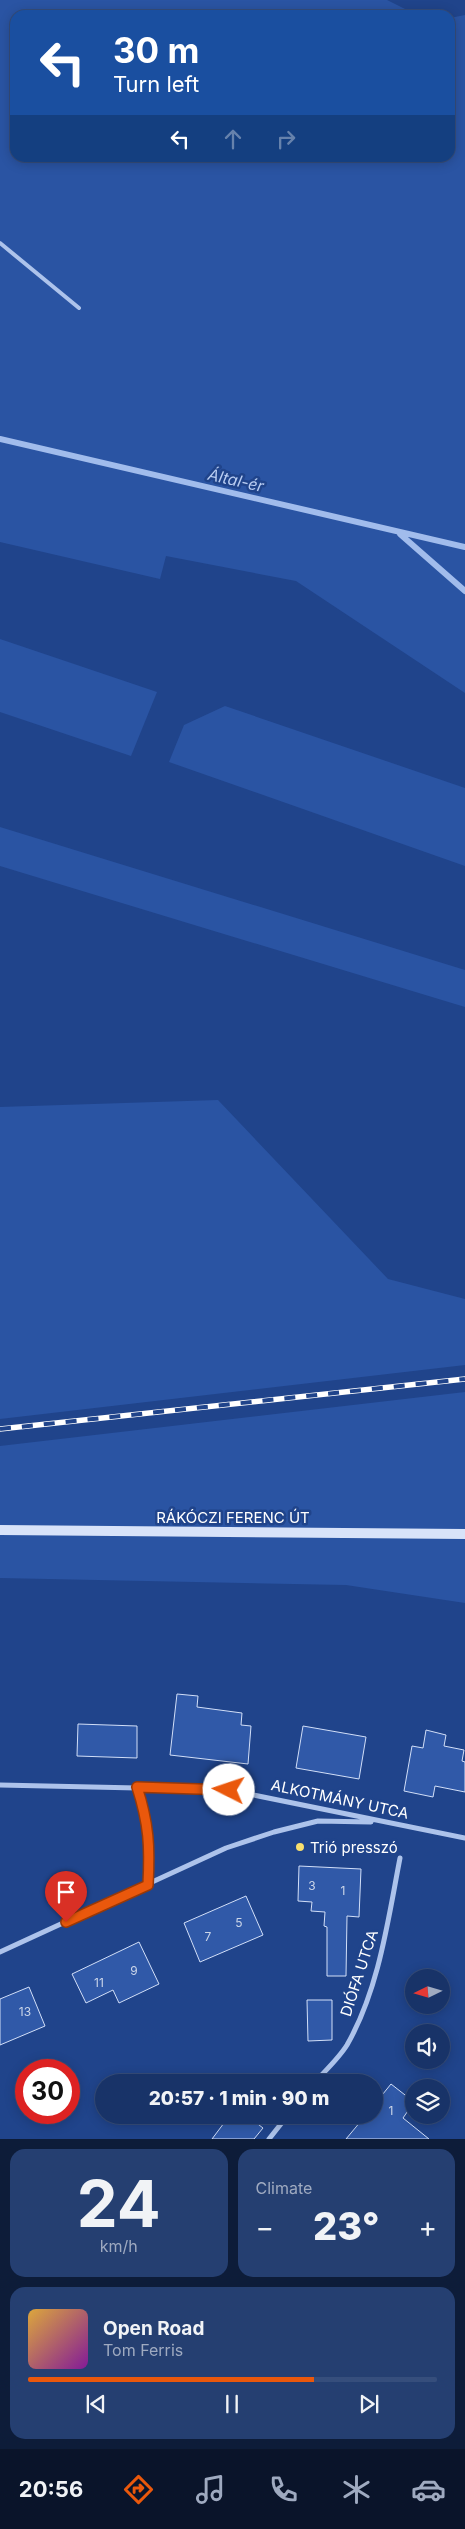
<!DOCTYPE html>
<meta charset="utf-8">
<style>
:root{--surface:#183368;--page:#253f71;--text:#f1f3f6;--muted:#9faac0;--line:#364e7c;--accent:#ea580c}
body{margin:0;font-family:Inter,sans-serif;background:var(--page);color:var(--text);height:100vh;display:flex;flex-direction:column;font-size:19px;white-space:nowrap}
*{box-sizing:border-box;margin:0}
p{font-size:16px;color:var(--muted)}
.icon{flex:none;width:28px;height:28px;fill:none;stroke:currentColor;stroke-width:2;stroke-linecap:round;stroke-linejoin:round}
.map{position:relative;height:2139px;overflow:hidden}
.sheet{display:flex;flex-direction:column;gap:10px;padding:10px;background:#0d1c39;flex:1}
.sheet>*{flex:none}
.banner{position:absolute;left:10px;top:10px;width:445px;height:152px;border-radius:15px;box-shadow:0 2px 12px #0003,0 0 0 1px var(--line);background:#1a4fa0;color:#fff;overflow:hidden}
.needle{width:32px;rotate:265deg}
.buttons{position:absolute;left:405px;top:1969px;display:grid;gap:10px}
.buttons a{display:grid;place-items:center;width:45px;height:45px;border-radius:50%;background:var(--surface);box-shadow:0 2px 12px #0003,0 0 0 1px var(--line);font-size:25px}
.speed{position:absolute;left:15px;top:2059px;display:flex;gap:10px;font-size:25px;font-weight:700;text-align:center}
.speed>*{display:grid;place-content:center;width:65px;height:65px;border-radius:50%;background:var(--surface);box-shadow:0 2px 12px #0003,0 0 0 1px var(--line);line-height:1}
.speed .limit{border:8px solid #d22;background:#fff;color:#111}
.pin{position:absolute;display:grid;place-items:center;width:42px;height:42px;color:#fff;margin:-51px -21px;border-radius:50% 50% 50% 0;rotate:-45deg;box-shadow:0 0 5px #0007}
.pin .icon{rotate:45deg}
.me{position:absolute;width:55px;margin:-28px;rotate:274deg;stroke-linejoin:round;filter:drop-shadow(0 0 4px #0008)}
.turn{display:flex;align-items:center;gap:18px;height:105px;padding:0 20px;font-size:22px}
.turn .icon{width:65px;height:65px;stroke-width:2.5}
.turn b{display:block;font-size:35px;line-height:42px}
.lanes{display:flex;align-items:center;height:48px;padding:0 20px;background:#0003;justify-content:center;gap:25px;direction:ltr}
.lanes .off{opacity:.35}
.big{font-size:38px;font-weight:800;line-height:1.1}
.sheet .tile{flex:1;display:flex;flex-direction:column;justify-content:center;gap:8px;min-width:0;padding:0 18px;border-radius:15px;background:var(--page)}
.sheet .dial{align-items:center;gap:0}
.dial b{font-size:65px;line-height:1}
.song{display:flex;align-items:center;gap:15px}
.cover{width:60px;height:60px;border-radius:8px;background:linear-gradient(135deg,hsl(40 70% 55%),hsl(290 70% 35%))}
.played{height:5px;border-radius:2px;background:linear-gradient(90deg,var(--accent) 70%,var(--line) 70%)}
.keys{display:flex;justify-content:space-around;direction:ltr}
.heat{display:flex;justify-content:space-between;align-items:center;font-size:28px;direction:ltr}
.sheet .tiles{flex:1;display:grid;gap:10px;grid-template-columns:1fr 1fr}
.tile:last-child{grid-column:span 2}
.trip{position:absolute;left:95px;top:2074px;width:288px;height:50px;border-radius:25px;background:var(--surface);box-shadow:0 2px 12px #0003,0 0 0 1px var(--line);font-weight:800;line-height:50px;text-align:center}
.dock{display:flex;height:80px;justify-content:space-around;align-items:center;background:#0a142a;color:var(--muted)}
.dock .icon{width:35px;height:35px}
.dock .current{color:var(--accent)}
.dock b{font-size:22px;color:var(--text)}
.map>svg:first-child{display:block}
.green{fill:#2a54a3}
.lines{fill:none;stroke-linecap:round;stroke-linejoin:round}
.stream{stroke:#a1bcec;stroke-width:6}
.building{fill:#3059a8;stroke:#d2dff8}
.service{stroke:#adc3eb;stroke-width:4}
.minor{stroke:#adc3eb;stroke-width:5}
.secondary{stroke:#d8e3f9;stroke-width:10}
.rail-casing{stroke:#fff;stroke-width:5.5}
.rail{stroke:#20448b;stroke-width:4;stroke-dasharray:11;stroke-linecap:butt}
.route-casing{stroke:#983908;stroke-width:12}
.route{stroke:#ea580c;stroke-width:9}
.poi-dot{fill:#f8df6e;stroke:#20448b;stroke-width:2}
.labels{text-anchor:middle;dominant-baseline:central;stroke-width:5;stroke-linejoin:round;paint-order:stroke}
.number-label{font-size:12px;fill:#cbd6e9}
.street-label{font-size:15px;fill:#fff;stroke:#20448b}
.poi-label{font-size:15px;fill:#fff;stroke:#20448b;text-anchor:start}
.water-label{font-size:16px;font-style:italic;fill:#b9cdf2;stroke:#20448b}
</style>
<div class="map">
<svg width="465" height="2139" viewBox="0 0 465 2139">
<rect width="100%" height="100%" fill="#20448b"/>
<path class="green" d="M0 0H387L417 15H15V158H450V18L465 15V693L296 581 166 556 160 579 0 542Z
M0 639 157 692 131 756 0 712Z
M225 706 465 788V866L169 762 184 725Z
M0 827 465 970V1007L0 866Z
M218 1100 388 1279 465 1299V1365L0 1419V1107Z
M465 1392V1603L346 1585 0 1578V1446Z"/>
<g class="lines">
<path class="stream" d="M0 439 465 547
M400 534 465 591"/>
</g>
<path class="building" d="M177 1694 198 1696 197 1707 242 1713 241 1725 251 1726 248 1764 170 1755Z
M78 1724 137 1726V1758L77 1756Z
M303 1726 366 1737 359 1779 296 1768Z
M426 1730 446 1735 444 1746 464 1750 462 1761 465 1762V1792L435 1786 433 1797 404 1791 412 1746 423 1748Z
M299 1866 361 1869 359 1917 347 1916 346 1976H327V1927L324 1926 325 1912 311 1911 312 1902 298 1901Z
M246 1896 263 1935 200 1962 184 1923Z
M139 1942 159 1984 119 2003 113 1990 86 2003 72 1974Z
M29 1987 45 2026 0 2045V1999Z
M307 2000H332V2040L308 2041Z
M391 2084 414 2102 403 2118 429 2139H346L366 2115H374V2105Z
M230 2115H246L263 2128 254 2139H212Z"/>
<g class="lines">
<path class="service" d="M0 243 79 308"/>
<path class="minor" d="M0 1785 229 1790 465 1838
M137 1787C149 1824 151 1847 148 1885
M0 1952 226 1848 274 1832 318 1821 371 1822
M315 2082C325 2071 339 2058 347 2045 379 1989 388 1920 400 1858
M269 2139 288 2115"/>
<path class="secondary" d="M0 1530 465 1534"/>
<defs>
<path id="rail" d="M0 1429 465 1379"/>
</defs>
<use href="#rail" class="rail-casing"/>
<use href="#rail" class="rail"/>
</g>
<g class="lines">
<defs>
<path id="route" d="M66 1922 148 1885C150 1847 149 1824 137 1787L229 1790"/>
</defs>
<use href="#route" class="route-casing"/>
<use href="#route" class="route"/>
</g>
<circle class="poi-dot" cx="300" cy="1847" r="5"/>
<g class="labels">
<g class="number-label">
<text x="312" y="1885">3</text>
<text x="343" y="1890">1</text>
<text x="239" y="1922">5</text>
<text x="208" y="1936">7</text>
<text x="134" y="1970">9</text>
<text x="99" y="1982">11</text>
<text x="25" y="2011">13</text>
<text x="391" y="2110">1</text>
</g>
<g class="street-label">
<text x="233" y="1517">RÁKÓCZI FERENC ÚT</text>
<text transform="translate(340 1799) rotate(12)">ALKOTMÁNY UTCA</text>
<text transform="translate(359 1973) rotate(-72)">DIÓFA UTCA</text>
</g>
<g class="poi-label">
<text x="310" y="1847">Trió presszó</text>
</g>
<g class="water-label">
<text transform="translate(236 480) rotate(13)">Által-ér</text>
</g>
</g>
</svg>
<div class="buttons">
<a><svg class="needle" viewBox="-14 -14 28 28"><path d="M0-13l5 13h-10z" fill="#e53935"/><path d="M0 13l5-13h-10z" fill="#9faac0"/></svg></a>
<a><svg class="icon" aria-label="sound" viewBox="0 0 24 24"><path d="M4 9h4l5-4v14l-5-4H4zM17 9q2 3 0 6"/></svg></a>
<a><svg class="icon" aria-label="layers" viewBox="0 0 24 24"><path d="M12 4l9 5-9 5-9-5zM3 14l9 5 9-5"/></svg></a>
</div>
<div class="speed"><div class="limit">30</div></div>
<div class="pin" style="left:66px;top:1922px;background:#d93025"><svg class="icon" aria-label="arrive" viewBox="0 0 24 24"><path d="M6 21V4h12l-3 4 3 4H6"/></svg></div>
<svg class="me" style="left:229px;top:1790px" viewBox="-20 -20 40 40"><circle r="19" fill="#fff"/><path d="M0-13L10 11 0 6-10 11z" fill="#ea580c"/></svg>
<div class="trip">20:57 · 1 min · 90 m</div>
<div class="banner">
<div class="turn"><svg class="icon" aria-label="left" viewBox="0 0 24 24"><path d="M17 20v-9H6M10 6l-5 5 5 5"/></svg><div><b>30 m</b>Turn left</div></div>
<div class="lanes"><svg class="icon" aria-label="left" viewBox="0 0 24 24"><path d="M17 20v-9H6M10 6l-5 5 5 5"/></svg><svg class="icon off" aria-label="ahead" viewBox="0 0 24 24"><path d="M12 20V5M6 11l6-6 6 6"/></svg><svg class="icon off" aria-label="right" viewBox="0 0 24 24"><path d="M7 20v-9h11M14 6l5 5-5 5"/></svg></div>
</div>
</div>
<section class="sheet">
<div class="tiles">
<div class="tile dial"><b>24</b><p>km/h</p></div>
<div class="tile"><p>Climate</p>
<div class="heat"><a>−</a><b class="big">23°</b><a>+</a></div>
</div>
<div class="tile">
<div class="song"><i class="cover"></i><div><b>Open Road</b><p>Tom Ferris</p></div></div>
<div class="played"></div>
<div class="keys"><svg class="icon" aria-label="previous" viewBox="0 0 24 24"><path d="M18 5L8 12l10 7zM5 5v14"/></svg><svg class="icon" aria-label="pause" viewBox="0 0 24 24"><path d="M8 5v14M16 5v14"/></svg><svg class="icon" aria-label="next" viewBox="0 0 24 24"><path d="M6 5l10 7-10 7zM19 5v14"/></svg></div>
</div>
</div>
</section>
<nav class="dock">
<b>20:56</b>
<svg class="icon current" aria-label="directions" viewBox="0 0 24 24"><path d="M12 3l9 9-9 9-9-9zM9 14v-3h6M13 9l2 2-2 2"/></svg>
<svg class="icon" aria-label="music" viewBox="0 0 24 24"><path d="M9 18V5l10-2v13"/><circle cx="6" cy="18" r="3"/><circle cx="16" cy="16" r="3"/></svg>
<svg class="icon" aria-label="phone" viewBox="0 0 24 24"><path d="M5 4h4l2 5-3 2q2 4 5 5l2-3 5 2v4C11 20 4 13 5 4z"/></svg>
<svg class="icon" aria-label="climate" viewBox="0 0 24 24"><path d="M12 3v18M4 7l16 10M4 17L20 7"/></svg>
<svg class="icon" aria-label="car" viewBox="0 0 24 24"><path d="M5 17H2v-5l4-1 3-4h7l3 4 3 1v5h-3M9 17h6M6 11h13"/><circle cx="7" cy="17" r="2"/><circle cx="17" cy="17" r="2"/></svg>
</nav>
